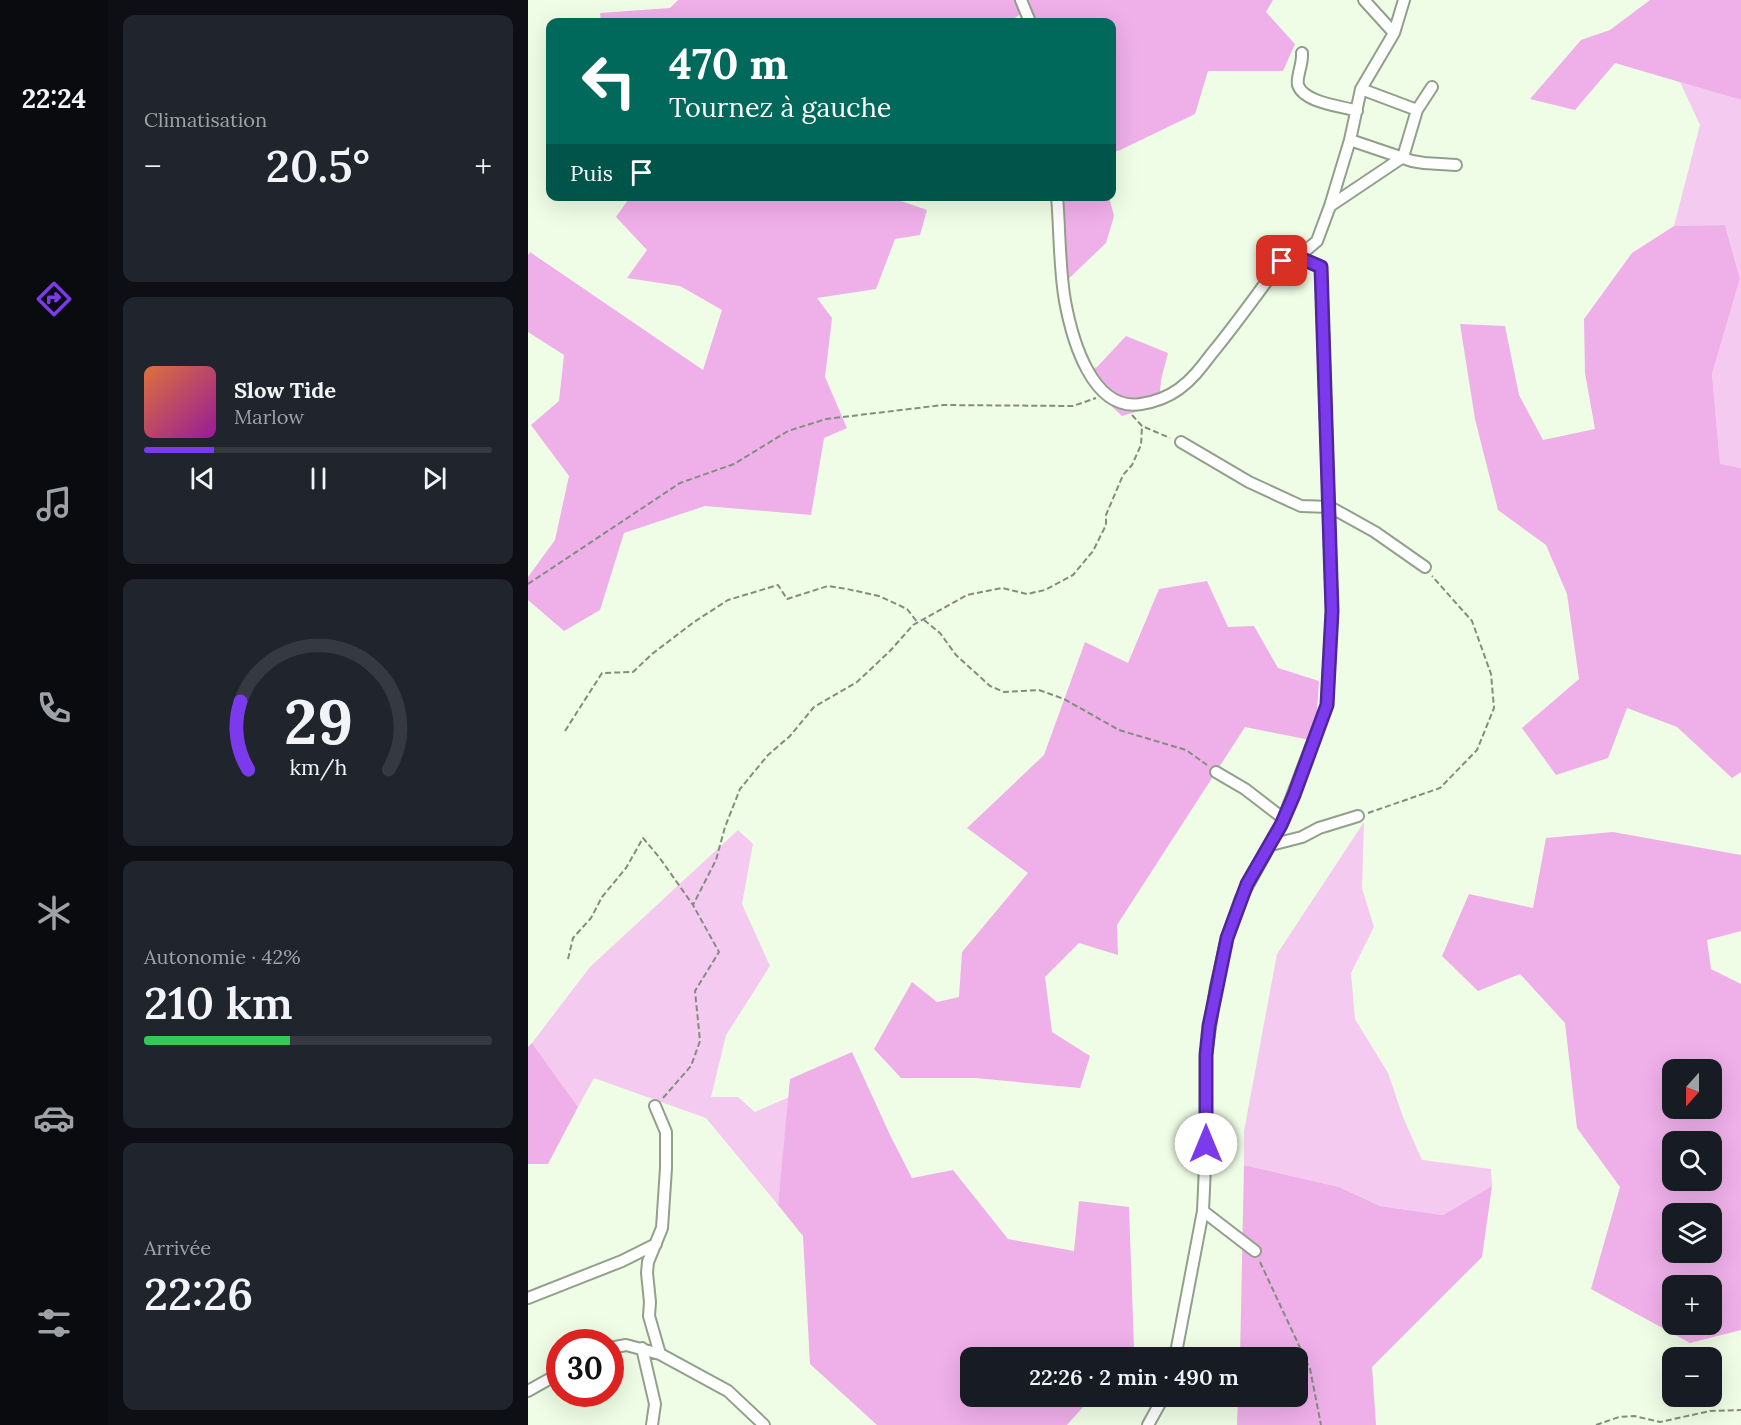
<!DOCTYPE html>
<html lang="fr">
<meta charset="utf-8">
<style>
:root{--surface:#171b24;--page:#20242c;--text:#f1f3f6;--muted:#9ea1a6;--line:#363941;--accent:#7c3aed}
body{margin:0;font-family:Lora,serif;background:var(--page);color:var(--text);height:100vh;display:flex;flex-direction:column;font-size:22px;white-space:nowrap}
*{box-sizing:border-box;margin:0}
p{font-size:20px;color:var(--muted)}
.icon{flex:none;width:33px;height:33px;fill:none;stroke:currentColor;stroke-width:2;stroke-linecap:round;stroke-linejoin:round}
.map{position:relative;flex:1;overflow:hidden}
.panel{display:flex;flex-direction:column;gap:15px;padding:15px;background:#0d0f14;width:420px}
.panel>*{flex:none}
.top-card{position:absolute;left:18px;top:18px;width:570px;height:183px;border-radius:12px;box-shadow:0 6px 24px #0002;background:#00695c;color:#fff;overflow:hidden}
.needle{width:39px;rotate:201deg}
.tools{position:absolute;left:1134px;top:1059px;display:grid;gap:12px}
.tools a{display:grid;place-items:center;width:60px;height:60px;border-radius:12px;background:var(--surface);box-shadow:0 6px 24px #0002;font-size:30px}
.speed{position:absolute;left:18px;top:1329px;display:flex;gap:12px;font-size:30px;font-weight:700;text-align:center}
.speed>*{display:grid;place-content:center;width:78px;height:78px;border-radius:50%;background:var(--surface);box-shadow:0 6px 24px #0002;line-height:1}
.speed .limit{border:9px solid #d22;background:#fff;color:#111}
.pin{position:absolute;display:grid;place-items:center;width:51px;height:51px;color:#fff;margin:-26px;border-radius:12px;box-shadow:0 3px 9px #0006}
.me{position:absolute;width:66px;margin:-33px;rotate:0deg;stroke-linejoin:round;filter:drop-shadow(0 0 4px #0008)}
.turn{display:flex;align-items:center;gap:21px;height:126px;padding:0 24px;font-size:27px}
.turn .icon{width:78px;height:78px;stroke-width:2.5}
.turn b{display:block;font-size:42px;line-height:51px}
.then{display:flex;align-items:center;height:57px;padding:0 24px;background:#0003;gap:12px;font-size:22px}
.big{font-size:45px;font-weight:600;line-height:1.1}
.panel .card{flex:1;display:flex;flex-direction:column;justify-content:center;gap:9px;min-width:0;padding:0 21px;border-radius:12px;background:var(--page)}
.panel .dial{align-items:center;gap:0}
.dial svg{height:156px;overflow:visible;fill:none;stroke:var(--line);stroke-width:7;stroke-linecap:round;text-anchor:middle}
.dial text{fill:var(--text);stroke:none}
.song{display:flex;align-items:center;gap:18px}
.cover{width:72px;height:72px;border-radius:9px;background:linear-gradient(135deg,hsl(20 70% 55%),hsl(300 70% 35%))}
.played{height:6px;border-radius:3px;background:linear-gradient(90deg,var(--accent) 20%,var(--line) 20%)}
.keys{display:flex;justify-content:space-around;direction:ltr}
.heat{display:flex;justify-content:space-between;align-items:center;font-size:33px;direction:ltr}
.charge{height:9px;border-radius:4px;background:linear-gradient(90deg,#34c759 42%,var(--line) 0)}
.trip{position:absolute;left:432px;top:1347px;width:348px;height:60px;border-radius:12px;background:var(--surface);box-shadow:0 6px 24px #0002;font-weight:600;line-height:60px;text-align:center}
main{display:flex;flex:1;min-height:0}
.tab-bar{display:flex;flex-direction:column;width:108px;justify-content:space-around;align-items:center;background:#090b0e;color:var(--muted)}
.tab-bar .icon{width:42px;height:42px}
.tab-bar .active{color:var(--accent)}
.tab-bar b{font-size:27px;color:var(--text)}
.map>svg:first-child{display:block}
.green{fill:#f5caf0}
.forest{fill:#efafe9;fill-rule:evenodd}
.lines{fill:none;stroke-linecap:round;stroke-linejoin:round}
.street-casing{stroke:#92a08b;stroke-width:14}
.path{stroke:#838d7e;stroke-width:2;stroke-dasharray:6 3;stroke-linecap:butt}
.street{stroke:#fff;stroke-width:10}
.route-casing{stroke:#51269a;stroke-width:15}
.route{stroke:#7c3aed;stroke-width:10}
</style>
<main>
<nav class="tab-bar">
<b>22:24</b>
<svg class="icon active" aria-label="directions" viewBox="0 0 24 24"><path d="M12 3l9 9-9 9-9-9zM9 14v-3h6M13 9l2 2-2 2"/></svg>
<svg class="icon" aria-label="music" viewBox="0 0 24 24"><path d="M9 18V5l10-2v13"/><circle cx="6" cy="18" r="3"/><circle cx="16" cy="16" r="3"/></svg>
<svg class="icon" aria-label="phone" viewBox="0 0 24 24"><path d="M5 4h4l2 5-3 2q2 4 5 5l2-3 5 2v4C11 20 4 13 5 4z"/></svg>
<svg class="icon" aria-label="climate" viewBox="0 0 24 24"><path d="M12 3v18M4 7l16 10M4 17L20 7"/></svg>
<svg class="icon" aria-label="car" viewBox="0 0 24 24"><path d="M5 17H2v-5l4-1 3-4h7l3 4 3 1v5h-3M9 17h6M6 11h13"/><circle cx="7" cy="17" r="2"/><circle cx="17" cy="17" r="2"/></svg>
<svg class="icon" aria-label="filters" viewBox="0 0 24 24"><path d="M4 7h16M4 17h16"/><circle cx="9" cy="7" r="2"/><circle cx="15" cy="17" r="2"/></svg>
</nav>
<section class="panel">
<div class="card"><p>Climatisation</p>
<div class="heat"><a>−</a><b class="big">20.5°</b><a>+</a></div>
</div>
<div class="card">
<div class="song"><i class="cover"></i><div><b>Slow Tide</b><p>Marlow</p></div></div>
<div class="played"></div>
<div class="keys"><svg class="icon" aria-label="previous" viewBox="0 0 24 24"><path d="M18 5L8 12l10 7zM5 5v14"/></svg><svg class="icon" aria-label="pause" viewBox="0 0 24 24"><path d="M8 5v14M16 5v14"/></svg><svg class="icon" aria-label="next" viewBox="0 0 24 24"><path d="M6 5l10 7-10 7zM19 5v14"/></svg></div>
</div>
<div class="card dial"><svg viewBox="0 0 100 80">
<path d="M14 69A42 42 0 1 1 86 69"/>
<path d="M14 69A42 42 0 0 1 10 34" stroke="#7c3aed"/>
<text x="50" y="56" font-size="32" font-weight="700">29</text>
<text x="50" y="72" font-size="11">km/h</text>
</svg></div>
<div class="card"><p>Autonomie · 42%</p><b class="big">210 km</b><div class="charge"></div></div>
<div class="card"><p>Arrivée</p><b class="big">22:26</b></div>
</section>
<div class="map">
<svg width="1213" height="1425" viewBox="0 0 1213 1425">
<rect width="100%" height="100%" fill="#effde6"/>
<path class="green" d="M1152 82 1213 100V468L1192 465 1184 374 1212 277 1197 225 1146 226 1172 125Z
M836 822 834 888 846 927 823 973 827 1019 860 1073 875 1117 894 1160 963 1169 964 1186 915 1215 852 1206 811 1187 716 1165V1131L749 954Z
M210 830 225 844 214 904 242 966 198 1035 183 1097H210L227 1112 261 1097 250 1205 178 1118 66 1078 50 1107 4 1043 62 967Z"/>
<path class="forest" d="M150 0H745L738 12 767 44 755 71H680L667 114 590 151H584V22H502L497 11 481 22H73L72 13 142 8Z
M1122 0H1213V100L1087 63 1047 110 1002 99 1053 40 1082 30Z
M361 197 399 210 392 235 367 239 348 289 289 298 304 318 297 377 319 428 296 438 283 515 177 506 96 533 72 610 36 631 0 600V577L27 540 41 476 3 425 31 401 36 355 0 332V255L2 252 175 370 194 310 152 286 99 278 119 250 88 217 102 197Z
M528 197H581L586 216 578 243 532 287Z
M1197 225 1212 278 1184 374 1192 464 1213 468V772L1204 778 1149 727 1099 708 1080 758 1028 775 994 728 1051 679 1039 594 1018 545 970 510 947 419 932 324 977 326 991 395 1015 440 1067 429 1057 373 1056 319 1104 253 1146 226Z
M598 336 640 353 633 380 631 405 594 416 563 387 556 372 569 367Z
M679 581 700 627 726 626 750 668 791 681 787 741 717 727 589 925 590 955 551 943 517 977 524 1032 562 1056 552 1088 447 1078H373L346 1049 384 982 409 1002 431 997 434 952 500 873 439 828 516 755 557 642 600 663 631 589Z
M1085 832 1213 855V931L1179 940 1183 969 1213 984V1330L1162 1343 1063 1289 1092 1187 1049 1128 1037 1023 992 974 950 991 914 956 941 894 1005 908 1018 838ZM1144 1070H1184V1108H1144ZM1144 1142H1184V1180H1144ZM1144 1214H1184V1252H1144ZM1144 1286H1184V1324H1144Z
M4 1043 50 1107 20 1164H0V1047Z
M324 1052 363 1137 384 1178 425 1170 480 1239 546 1251 551 1201 601 1207 606 1348 598 1357 442 1358V1396L564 1397 539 1425H349L282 1364 275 1236 250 1205 262 1079Z
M716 1165 811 1187 852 1206 915 1215 964 1186 954 1257 844 1367 848 1425H709L710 1397 770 1396V1358L712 1357Z"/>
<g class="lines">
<defs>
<path id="street" d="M493 0 502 22
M836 0 866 33
M774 53C775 64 768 77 770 85 776 103 814 106 829 111
M833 89 889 110
M822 140 884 161 896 163 928 165
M529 196C532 231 531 267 537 301 544 339 564 412 613 404 626 402 640 397 651 389 665 379 675 365 685 352 709 323 731 291 754 261L770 257 793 267 804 611 799 705 753 825 713 898 699 938 688 986 678 1055V1144L675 1211 647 1358
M802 206 875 157 889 110 904 87
M770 257 789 241 802 206 822 140 833 89 866 33 876 0
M653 442 721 482 773 506 802 507 847 532 897 567
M688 772 717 789 756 819
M743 845 774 837 791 828 830 816
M127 1106 138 1132V1168L134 1228 120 1262 119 1273 122 1302 121 1316 132 1354
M675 1211 727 1251
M0 1298 94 1261 128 1244
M82 1348 98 1345 132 1354 200 1391 236 1425
M114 1348 127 1404 124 1425
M0 1391 32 1373
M620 1425 636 1396"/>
</defs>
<use href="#street" class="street-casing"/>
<path class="path" d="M604 415 614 426 642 438
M0 584 152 483 206 464 260 431 298 419 415 405 545 406 568 398
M396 620 412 633 428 655 462 686 476 692 511 690 536 699 591 730 658 750 679 765
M37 731 74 673 105 672 124 654 166 622 200 600 250 585 259 599 300 586 319 589 351 596 379 609 390 623
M840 813 912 788 949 750 966 708 963 674 944 621 904 576
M40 959 45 938 63 918 74 897 98 868 115 838 131 857 165 905 188 860 197 827 212 789 240 755 262 736 286 707 329 682 362 651 385 625 439 595 474 588 499 594 517 590 545 575 565 551 578 525V515L595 475 604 465 613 445 614 426
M135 1098 163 1066 172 1041 167 991 191 952 165 905
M732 1262 782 1369 793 1425
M1068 1425 1091 1417 1106 1416 1132 1422 1182 1411 1213 1410"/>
<use href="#street" class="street"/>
</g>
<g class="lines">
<defs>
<path id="route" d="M678 1144V1055L681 1026 699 938 719 884 753 825 766 795 799 705 804 611 793 267 770 257 754 261"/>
</defs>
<use href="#route" class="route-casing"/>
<use href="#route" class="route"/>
</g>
</svg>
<div class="tools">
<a><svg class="needle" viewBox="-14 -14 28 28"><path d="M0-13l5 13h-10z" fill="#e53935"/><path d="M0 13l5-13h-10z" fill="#9ea1a6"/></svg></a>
<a><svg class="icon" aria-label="search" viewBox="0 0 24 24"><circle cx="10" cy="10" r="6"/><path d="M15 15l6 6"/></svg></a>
<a><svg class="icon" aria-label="layers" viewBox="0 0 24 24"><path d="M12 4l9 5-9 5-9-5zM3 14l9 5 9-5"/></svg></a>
<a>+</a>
<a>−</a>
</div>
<div class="speed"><div class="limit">30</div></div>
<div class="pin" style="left:754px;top:261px;background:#d93025"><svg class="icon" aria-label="arrive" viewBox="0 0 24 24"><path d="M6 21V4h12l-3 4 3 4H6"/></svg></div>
<svg class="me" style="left:678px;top:1144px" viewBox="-20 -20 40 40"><circle r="19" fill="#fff"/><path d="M0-13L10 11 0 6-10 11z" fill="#7c3aed"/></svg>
<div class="trip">22:26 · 2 min · 490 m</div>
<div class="top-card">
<div class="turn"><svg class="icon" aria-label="left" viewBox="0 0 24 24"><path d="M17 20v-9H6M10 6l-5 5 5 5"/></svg><div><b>470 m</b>Tournez à gauche</div></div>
<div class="then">Puis<svg class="icon" aria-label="arrive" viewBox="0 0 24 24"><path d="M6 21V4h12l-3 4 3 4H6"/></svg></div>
</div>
</div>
</main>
